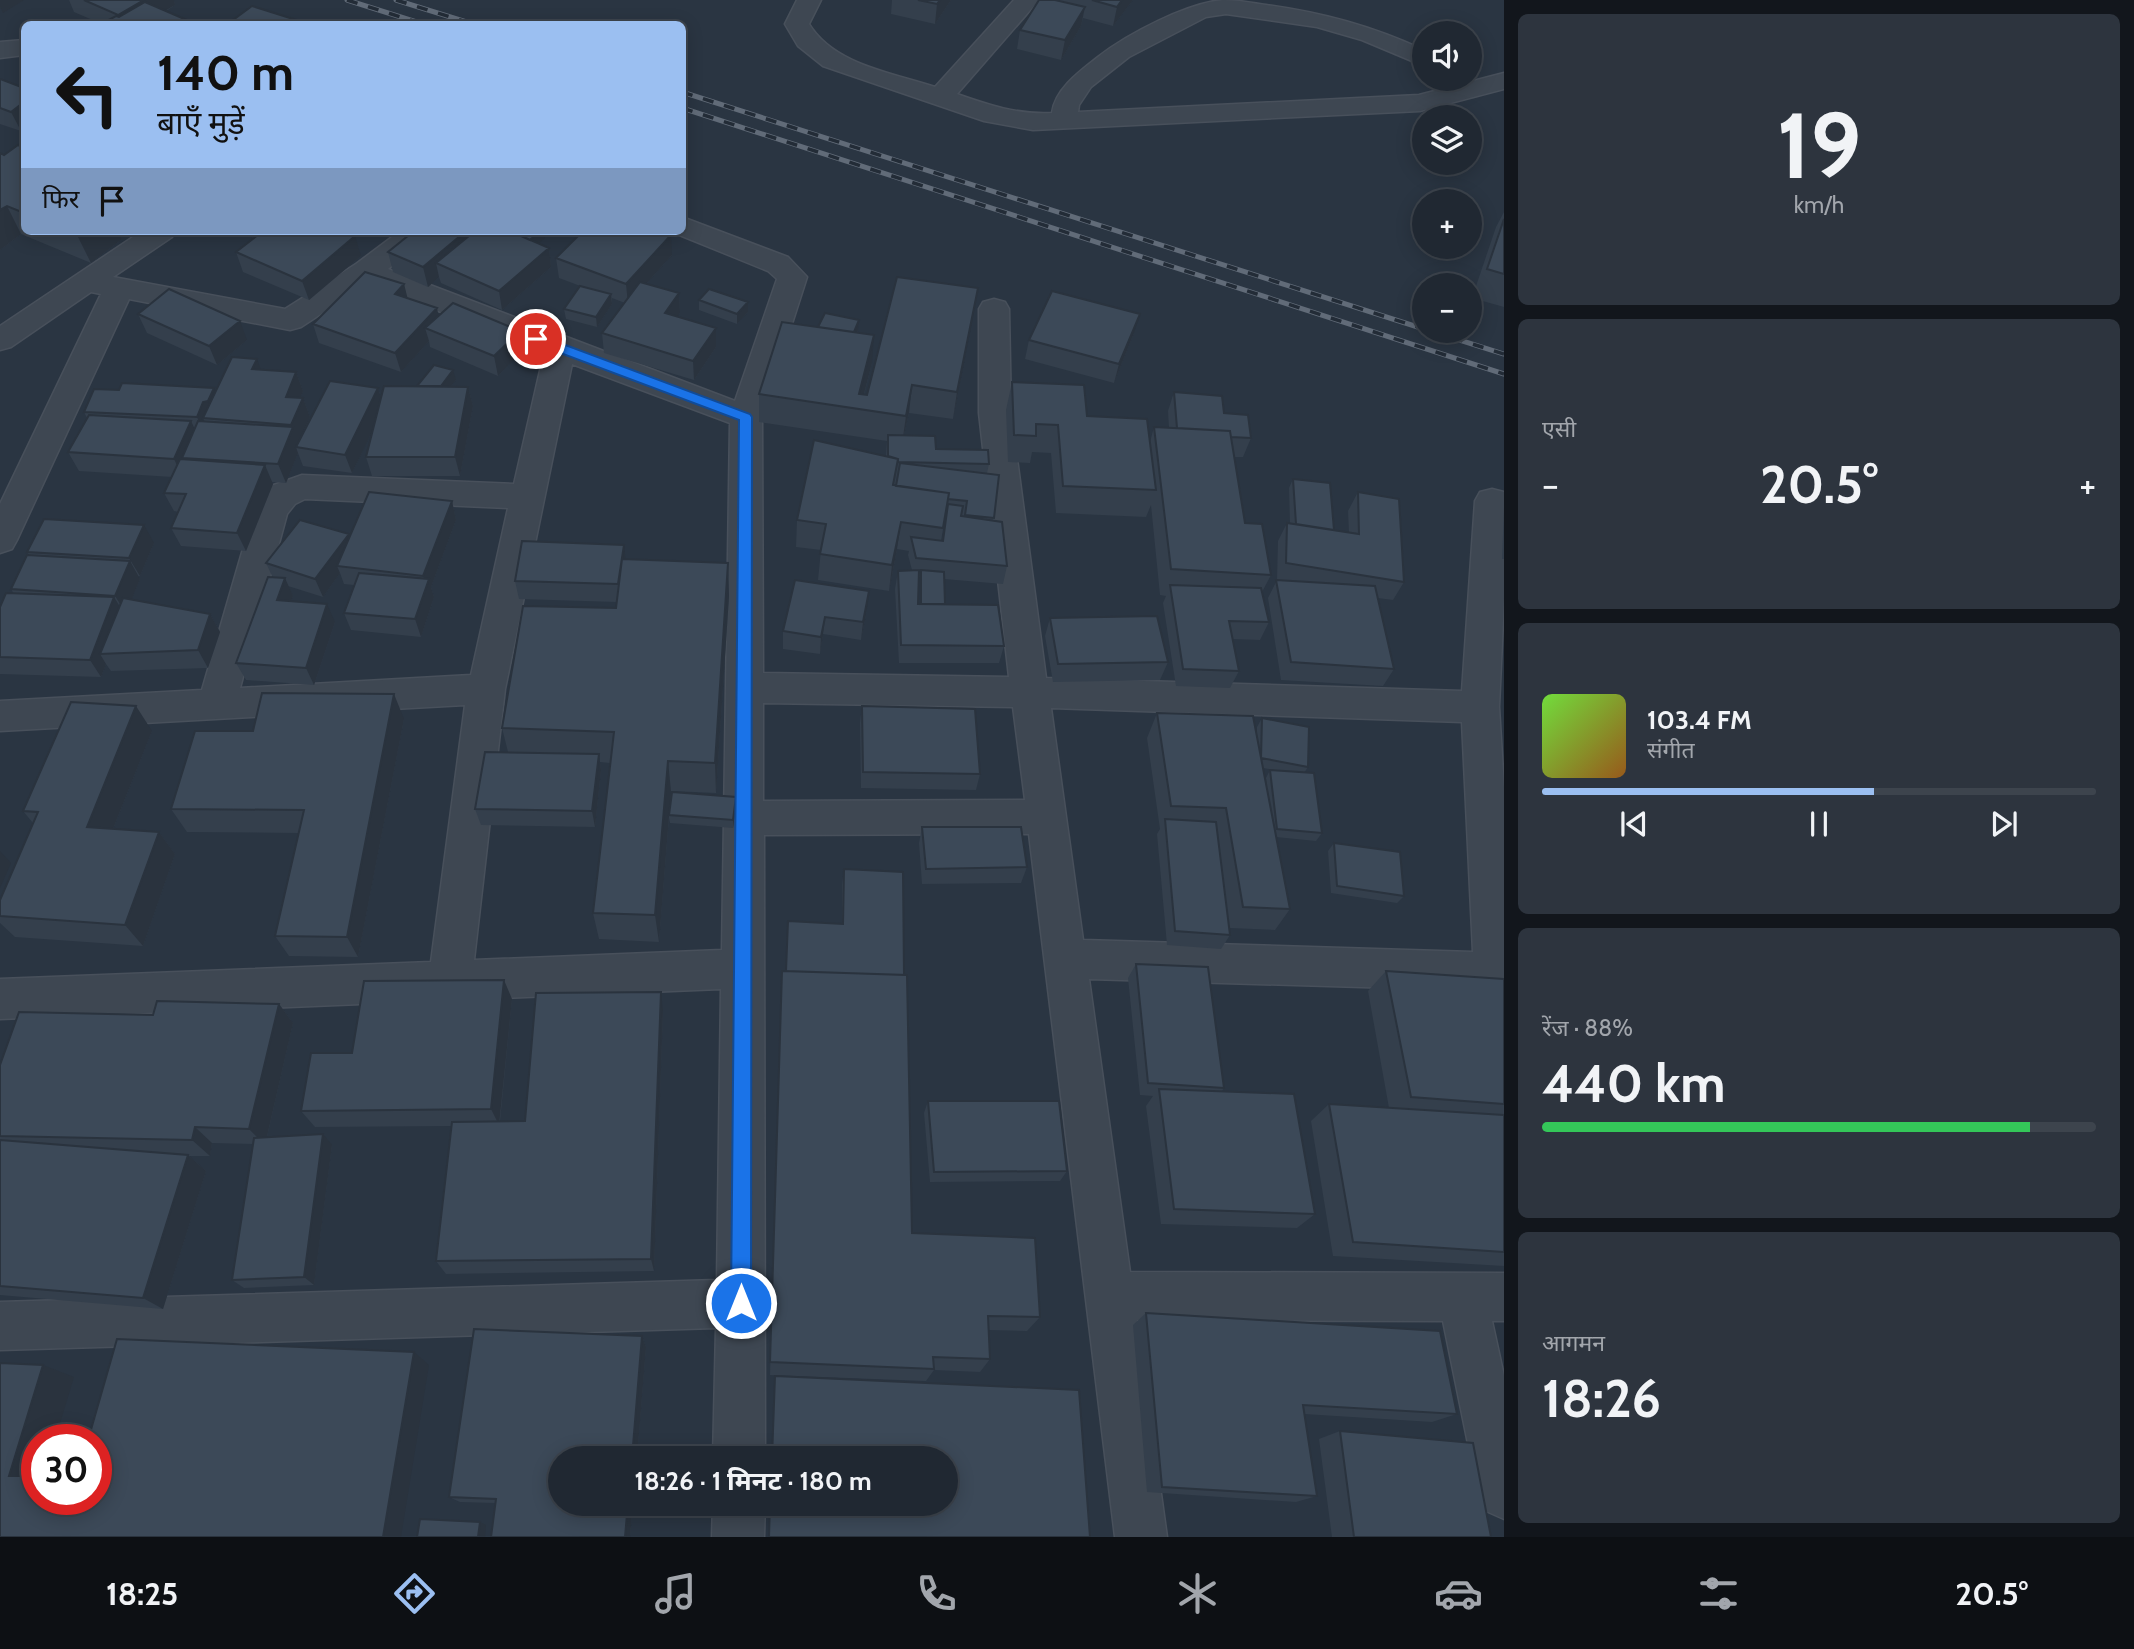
<!DOCTYPE html>
<html lang="hi">
<meta charset="utf-8">
<style>
:root{--surface:#202832;--page:#2d343e;--text:#f1f3f6;--muted:#a2a6ac;--line:#3d444d;--accent:#9bbff1}
body{margin:0;font-family:Cabin,"Noto Sans Devanagari",sans-serif;background:var(--page);color:var(--text);height:100vh;display:flex;flex-direction:column;font-size:26px;white-space:nowrap}
*{box-sizing:border-box;margin:0}
p{font-size:23px;color:var(--muted)}
.icon{flex:none;width:38px;height:38px;fill:none;stroke:currentColor;stroke-width:2;stroke-linecap:round;stroke-linejoin:round}
.map{position:relative;flex:1;overflow:hidden}
.drawer{display:flex;flex-direction:column;gap:14px;padding:14px;background:#12161c;width:630px}
.drawer>*{flex:none}
.banner{position:absolute;left:21px;top:21px;width:665px;height:214px;border-radius:10px;box-shadow:0 4px 18px #0003,0 0 0 2px var(--line);background:#9bbff1;color:#111;overflow:hidden}
.controls{position:absolute;left:1412px;top:21px;display:grid;gap:14px}
.controls a{display:grid;place-items:center;width:70px;height:70px;border-radius:50%;background:var(--surface);box-shadow:0 4px 18px #0003,0 0 0 2px var(--line);font-size:35px}
.speed{position:absolute;left:21px;top:1424px;display:flex;gap:14px;font-size:35px;font-weight:700;text-align:center}
.speed>*{display:grid;place-content:center;width:91px;height:91px;border-radius:50%;background:var(--surface);box-shadow:0 4px 18px #0003,0 0 0 2px var(--line);line-height:1}
.speed .limit{border:10px solid #d22;background:#fff;color:#111}
.pin{position:absolute;display:grid;place-items:center;width:60px;height:60px;color:#fff;margin:-30px;border:4px solid #fff;border-radius:50%;box-shadow:0 2px 7px #0007}
.me{position:absolute;width:77px;margin:-38px;rotate:0deg;stroke-linejoin:round;filter:drop-shadow(0 0 5px #0008)}
.turn{display:flex;align-items:center;gap:24px;height:147px;padding:0 21px;font-size:32px}
.turn .icon{width:91px;height:91px;stroke-width:2.5}
.turn b{display:block;font-size:49px;line-height:60px}
.then{display:flex;align-items:center;height:66px;padding:0 21px;background:#0003;gap:14px;font-size:26px}
.big{font-size:52px;font-weight:700;line-height:1.1}
.drawer .widget{flex:1;display:flex;flex-direction:column;justify-content:center;gap:10px;min-width:0;padding:0 24px;border-radius:10px;background:var(--page)}
.drawer .dial{align-items:center;gap:0}
.dial b{font-size:91px;line-height:1}
.song{display:flex;align-items:center;gap:21px}
.cover{width:84px;height:84px;border-radius:10px;background:linear-gradient(135deg,hsl(100 70% 55%),hsl(30 70% 35%))}
.played{height:7px;border-radius:4px;background:linear-gradient(90deg,var(--accent) 60%,var(--line) 60%)}
.keys{display:flex;justify-content:space-around;direction:ltr}
.heat{display:flex;justify-content:space-between;align-items:center;font-size:38px;direction:ltr}
.charge{height:10px;border-radius:5px;background:linear-gradient(90deg,#34c759 88%,var(--line) 0)}
.trip{position:absolute;left:548px;top:1446px;width:410px;height:70px;border-radius:35px;background:var(--surface);box-shadow:0 4px 18px #0003,0 0 0 2px var(--line);font-weight:700;line-height:70px;text-align:center}
.menu{display:flex;height:112px;justify-content:space-around;align-items:center;background:#0d1014;color:var(--muted)}
.menu .icon{width:49px;height:49px}
.menu .current{color:var(--accent)}
.menu b{font-size:32px;color:var(--text)}
main{display:flex;flex:1;min-height:0}
.map>svg:first-child{display:block}
.lines{fill:none;stroke-linecap:round;stroke-linejoin:round}
.minor-casing{stroke:#48505b;stroke-width:3}
.minor{fill:#3e4752;fill-rule:evenodd}
.rail-casing{stroke:#616b78;stroke-width:5}
.rail{stroke:#232c37;stroke-width:3.5;stroke-dasharray:11;stroke-linecap:butt}
.wall{fill:#343f4c;fill-rule:evenodd}
.shaded-wall{fill:#2a333e}
.building{fill:#3c4958;stroke:#2a333e;stroke-width:2}
.route{fill:#1a73e8;stroke:#114b97;stroke-width:2}
</style>
<main>
<div class="map">
<svg width="1504" height="1537" viewBox="0 0 1504 1537">
<rect width="100%" height="100%" fill="#2a3542"/>
<g class="lines">
<defs>
<path id="minor" d="M797 0H821L809 24C834 65 893 73 935 87L1014 0H1039L957 94C988 105 1018 115 1052 113 1055 89 1080 71 1098 57 1127 34 1187 3 1223 0 1237 0 1252 3 1266 5 1324 13 1371 26 1424 50V66L1362 40 1317 27 1226 14 1206 17 1129 57 1091 87 1079 105 1078 112 1419 95 1504 73V89L1420 111 1033 130 984 121 823 66 798 46 785 24Z
M24 40V55L0 58V42Z
M682 217 788 257 807 277 762 417 763 673 1009 677 979 413V309L983 302 994 299 1005 302 1009 309 1011 413 1046 678 1462 691 1475 501 1480 492 1492 489 1504 492V598L1499 707 1504 788V988L1495 991 1089 979 1130 1272 1504 1273V1321H1492L1504 1376V1519L1486 1511 1478 1493 1443 1321 1137 1320 1167 1537H1115L1029 834 764 835 765 1458H713L716 1328 0 1350V1302L717 1280 721 989 0 1019V979L431 962 465 705 0 731V701L202 690 254 511 271 486 302 475 514 484 544 353 368 283 301 327 290 330 129 299 17 540 12 549 0 553V504L101 294 91 292 11 347 0 350V326L142 231H176L172 237 113 277 285 309 356 264 400 231H432L388 269 735 401 777 279 768 271 672 232 682 231ZM572 364 730 423 722 950 474 960 505 689ZM305 499 508 508 471 675 240 688 287 514 295 504ZM763 703 1013 707 1025 800 763 801ZM1051 708 1462 722 1473 952 1083 940Z
M713 1503H765L764 1537H712Z"/>
</defs>
<use href="#minor" class="minor-casing"/>
<use href="#minor" class="minor"/>
<defs>
<path id="rail" d="M347 0 423 24
M396 0 473 24
M682 92 1424 329
M682 108 1504 374
M1431 331 1504 354"/>
</defs>
<use href="#rail" class="rail-casing"/>
<use href="#rail" class="rail"/>
</g>
<path class="wall" d="M69 0H174L175 5 166 11 196 24H101H102L74 12Z
M892 0H951L935 24 891 14Z
M1039 0H1133L1113 26 1083 18 1081 26 1061 60 1017 49 1020 30Z
M0 79 24 88V129L21 131 0 124Z
M24 148V231H119L122 239 91 263 21 234 0 250 4 155Z
M1504 212V307L1472 298 1496 227Z
M235 231H343L361 256 309 300 243 272 236 252 254 238Z
M375 231H392L387 235Z
M547 236 538 243 549 248 551 267 502 310 441 283 439 277 428 287 393 272 388 252Z
M672 255 646 284 679 293 680 313 677 316 716 328V347L694 380 604 353 602 333 625 303 612 298V304L597 327 566 319 564 309 583 287 559 278 556 258Z
M404 284 407 298 439 316 523 350 498 376 430 347 429 341 401 372 319 343 313 324Z
M699 300 748 312 737 324 699 310Z
M138 314 247 340 217 365 147 333Z
M973 316 953 419 909 413 904 435 936 449 989 464 987 473 999 475 993 520 1007 566 1003 584 944 579 945 604 1004 646 999 663H899L895 589 898 571 912 570 908 555 909 551 897 549 889 591 818 580 821 550 796 547 797 520 886 456 887 441 759 422V394L818 327 858 330 857 333 872 363 864 395H867ZM945 518H946L942 541H941ZM919 577H920V604H918Z
M1134 333 1114 383 1025 359 1029 340Z
M261 369 296 372 303 391 300 398H303L310 417 301 438 378 388 381 397 418 386 456 380 451 386 468 387 473 406 460 476H372L366 457 372 431 352 473 303 466 298 453 286 483 272 482 273 484 246 551 181 546 171 528 179 512 174 511 164 493 172 477 79 471 68 452 87 418 84 412 216 392Z
M1012 382 1087 416 1150 442 1154 427 1169 428 1168 411 1174 392 1224 413 1251 438 1243 457H1234L1245 523 1271 575 1262 592 1269 622 1260 640 1233 639 1239 671 1230 688 1176 686 1163 603 1166 596 1160 595 1151 505 1146 517 1056 513 1051 453 1032 452 1030 463 1008 462 1006 410Z
M1293 479 1334 530 1349 533 1348 511 1358 492 1404 582 1393 600 1378 598 1394 669 1383 686 1281 680 1268 598 1277 580 1278 541 1287 523 1290 524 1289 488Z
M452 501 456 520 431 587 434 597 421 637 351 630 344 613 354 585 344 584 340 573 323 597 288 586 293 596 291 601 335 622 314 685 246 680 236 663 273 578 266 563 350 537Z
M1504 508V559H1502Z
M154 543 140 576H138L140 579 131 600 210 614 220 632 208 668 111 671 106 664 101 677 0 674V607L14 594 11 589 29 555 27 552Z
M625 559 728 563 729 596 716 793 671 791 670 807 736 805 733 828 670 823 669 818 659 942 599 939 593 913 610 763 600 762 601 770 595 827 481 825 475 809 508 752 502 728 616 608 617 602 519 599 515 581Z
M795 580 867 609 861 640 823 634 820 654 783 649V631Z
M1050 618 1168 662 1160 680 1053 682 1045 636Z
M862 706 980 774 976 790 861 788 860 723Z
M1157 713 1257 738V727L1262 718 1308 767 1304 773 1322 833 1316 841 1276 837 1290 909 1275 930 1230 928V935L1221 949 1167 945 1157 834 1160 829 1147 738ZM1263 768 1275 770H1270L1266 778 1267 789Z
M404 719 358 957 289 956 275 936 299 833 187 832 171 809 253 731Z
M152 731 113 829 159 832 175 854 143 946 15 937 0 923V900L33 823 23 811Z
M922 827 1027 867 1021 883 922 884 919 843Z
M1334 843 1404 896 1397 903 1331 893 1328 851Z
M844 869 904 975 912 1233 1040 1317 1027 1331 989 1330 990 1359 980 1372 934 1370 926 1381 770 1375 781 996 786 971 842 924V884Z
M1136 964 1224 1088 1222 1091 1315 1214 1297 1228 1161 1224 1146 1106 1153 1096 1140 1095 1128 978Z
M1386 971 1504 979V1266L1333 1256 1311 1121 1329 1104 1389 1108 1368 991Z
M512 999 500 1121H525L663 1011 654 1271 446 1274 436 1261 451 1126 315 1127 301 1111 352 1053Z
M279 1004 293 1023 267 1137 332 1145 314 1285 244 1288 232 1280 253 1144 212 1143 210 1156H189L206 1171 163 1309 0 1295V1065L153 1015Z
M928 1101 1067 1171 1060 1181 930 1182 924 1113Z
M1146 1313 1457 1414 1432 1422 1304 1414 1317 1496 1296 1502 1147 1492 1133 1325Z
M642 1336 646 1347 637 1458H560V1503H633L630 1537H491L495 1503 460 1502 449 1497Z
M1340 1431 1491 1537H1332L1319 1439Z"/>
<path class="shaded-wall" d="M0 0H24L3 13 0 6Z
M144 0H174L175 5 142 24H121L118 15Z
M940 0H951L935 24 937 4Z
M1122 0H1133L1113 26 1117 7Z
M1085 7 1081 26 1061 60 1065 40Z
M24 102V129L21 131 11 112Z
M7 206 21 234 0 250V210Z
M83 231H119L122 239 91 263 77 235Z
M466 231H475L436 263 439 277 428 287 423 267Z
M540 231H546L547 236 529 252 528 242Z
M671 235 672 255 628 304 626 284Z
M355 236 361 256 309 300 302 281Z
M549 248 551 267 502 310 499 291Z
M404 284 409 304 395 294Z
M978 288 973 316 953 419 957 392Z
M679 293 680 313 666 332 665 313Z
M611 294 612 304 597 327 596 317Z
M748 302V312L737 324V314Z
M437 308 441 327 425 328 429 341 401 372 395 353Z
M1140 314 1134 333 1114 383 1119 364Z
M859 320 858 330 847 356 848 347Z
M240 321 247 340 217 365 209 346Z
M716 328V347L694 380 693 361Z
M520 331 523 350 498 376 494 356Z
M874 335 872 363 860 409 859 394Z
M257 359 264 378 252 369Z
M453 370 456 380 439 401 437 391Z
M296 372 303 391 293 416 286 397Z
M912 385 909 413 902 444 906 416Z
M468 387 473 406 460 476 455 457Z
M214 388 222 407 210 418 203 402Z
M378 388 384 407 352 473 345 455Z
M303 398 310 417 296 447 298 453 286 483 278 464 293 429 291 425Z
M203 402 210 418H203L208 429 205 436 197 417Z
M191 421 200 440 182 458 187 469 183 478 174 459Z
M265 465 273 484 246 551 237 533Z
M452 501 456 520 431 587 434 597 421 637 415 619 427 586 423 576Z
M901 522 897 549 889 591 892 565Z
M144 525 154 543 140 576 129 558Z
M349 534 356 552 337 566 340 573 323 597 315 579Z
M624 545 626 563 620 602 618 584Z
M130 561 140 579 126 613 115 596Z
M728 563 729 596 716 793 715 763Z
M285 578 293 596 285 618 277 600Z
M869 591 867 609 861 640 863 622Z
M114 597 125 615 100 654 106 664 101 677 90 660Z
M327 604 335 622 314 685 306 668Z
M210 614 220 632 208 668 198 650Z
M825 617 823 634 820 654 821 637Z
M394 694 404 719 358 957 347 937Z
M136 706 152 731 105 849 87 827Z
M599 754 601 770 595 827 592 811Z
M668 761 671 791 659 942 655 915Z
M736 797V805L733 828V820Z
M159 832 175 854 143 946 125 925Z
M0 851 11 863 0 888Z
M504 980 512 999 499 1125 491 1109Z
M661 992 663 1011 654 1271 651 1259Z
M279 1004 293 1023 265 1145 249 1129Z
M195 1127 212 1143 210 1156 192 1140Z
M323 1134 332 1145 314 1285 304 1277Z
M188 1155 206 1171 163 1309 143 1298Z
M642 1336 646 1347 637 1458H632Z
M414 1352 429 1365 401 1537H383Z
M43 1365 74 1377 55 1440H37V1482L9 1476Z
M628 1503H633L630 1537H625Z
M480 1522 486 1525 485 1537H478Z"/>
<path class="building" d="M84 0H144L118 15Z
M918 0H940L937 4Z
M1039 0H1055L1085 7 1065 40 1020 30Z
M1092 0H1122L1117 7Z
M145 2 196 24H101L116 16 119 17Z
M252 6 309 24H235L229 23Z
M0 79 24 88V102L11 112 0 108Z
M18 145 24 148V213L7 206 0 210V153L4 155Z
M1504 219V274L1487 269Z
M68 231H83L77 235Z
M263 231H343L355 236 302 281 236 252Z
M414 231H466L423 267 388 252Z
M475 231H510L549 248 499 291 436 263Z
M510 231H540L530 240Z
M583 231H659L671 235 626 284 556 258Z
M365 272 404 284 395 294 437 308 395 353 313 324Z
M897 277 978 288 957 392 912 385 906 416 759 394 782 322 874 335 859 394 867 395Z
M640 282 679 293 665 313 716 328 693 361 602 333Z
M580 286 611 294 596 317 564 309Z
M169 289 240 321 209 346 138 314Z
M709 289 748 302 737 314 699 300Z
M1052 291 1140 314 1119 364 1029 340Z
M453 303 520 331 494 356 425 328Z
M825 313 859 320 854 332 818 327Z
M232 357 257 359 252 369 296 372 286 397 303 398 291 425 203 418Z
M434 365 453 370 441 386H417Z
M330 381 378 388 345 455 296 447Z
M1012 382 1084 385 1087 416 1147 419 1156 490 1063 486 1058 425 1036 424V436L1014 435Z
M122 383 214 388 208 401 203 402 197 417 84 412 94 389 119 390Z
M384 386 468 387 455 457H366Z
M1174 392 1222 396 1224 413 1248 415 1251 438 1231 437 1230 431 1177 428Z
M89 415 191 421 174 459 68 452Z
M198 421 293 427 278 464 182 458Z
M1154 427 1230 431 1245 523 1262 524 1271 575 1171 569Z
M888 435 935 436 936 449 988 450 989 464 898 462V459L888 456Z
M814 440 898 459 893 485 949 493 943 528 901 522 892 565 820 554 826 524 797 520Z
M180 459 265 465 237 533 171 528 186 494 164 493Z
M900 463 999 475 994 518 965 515 967 501 948 499 949 493 896 486Z
M1293 479 1330 483 1334 530 1296 524Z
M369 492 452 501 423 576 337 566Z
M1358 492 1399 499 1404 582 1286 563 1287 523 1359 534Z
M948 504 963 506 961 516 1002 522 1007 566 916 558 911 537 943 541Z
M44 519 144 525 129 558 27 552Z
M300 520 349 534 315 579 266 563Z
M522 541 624 545 618 584 515 581Z
M27 555 130 561 115 596 11 589Z
M622 559 728 563 715 763 668 761 655 915 593 913 614 732 502 728 523 606 616 608Z
M919 570 918 604 998 605 1004 646 901 645 898 571Z
M921 570 944 572 945 604H921Z
M359 573 429 579 415 619 344 613Z
M268 577 285 578 277 600 327 604 306 668 236 663Z
M795 580 869 591 863 622 825 617 821 637 783 631Z
M1276 580 1375 586 1394 669 1291 662Z
M1170 585 1261 588 1269 622 1229 621 1239 671 1183 669Z
M6 593 114 597 90 660 0 657V607Z
M123 598 210 614 198 650 100 654Z
M1157 616 1168 662 1058 664 1050 618Z
M262 693 394 694 347 937 275 936 304 810 171 809 195 731H253Z
M71 702 136 706 87 827 159 832 125 925 0 916V900L38 812 23 811Z
M862 706 975 709 980 774 863 772Z
M1157 713 1253 716 1290 909 1243 907 1226 808 1171 806Z
M1262 718 1309 727 1308 767 1261 758Z
M485 752 599 754 592 811 475 809Z
M1270 770 1314 773 1322 833 1277 829Z
M672 792 736 797 733 820 669 815Z
M1165 819 1216 822 1230 935 1175 931Z
M922 827H1021L1027 867 926 869Z
M1334 843 1400 852 1404 896 1337 886Z
M844 869 903 872 904 975 786 971 788 921 843 924Z
M1136 964 1208 967 1224 1088 1148 1083Z
M782 971 907 975 912 1233 1035 1238 1040 1317 988 1316 990 1359 933 1357 934 1369 770 1362Z
M1386 971 1504 979V1104L1411 1097Z
M504 980 491 1109 301 1111 311 1053H352L364 981Z
M661 992 651 1259 436 1261 452 1122 525 1121 536 993Z
M157 1001 279 1004 249 1129 195 1127 192 1140 0 1136V1065L19 1012 153 1015Z
M1159 1089 1294 1094 1315 1214 1174 1209Z
M928 1101H1059L1067 1171 934 1172Z
M1329 1104 1504 1115V1252L1353 1242Z
M323 1134 304 1277 232 1280 254 1138Z
M0 1140 188 1155 143 1298 0 1286Z
M1146 1313 1440 1331 1457 1414 1303 1405 1317 1496 1162 1487Z
M474 1329 642 1336 632 1458H560V1503H628L625 1537H491L496 1499 449 1497Z
M117 1339 414 1352 383 1537H0V1363L43 1365 9 1476H37V1500H96V1440H88Z
M775 1376 1079 1390 1090 1537H769L770 1503H945V1458H772Z
M1340 1431 1473 1443 1491 1537H1354Z
M420 1519 480 1522 478 1537H417Z"/>
<path class="route" d="M536 334 750 414 752 417 751 1303 748 1310 741 1313 734 1310 731 1303 739 420 531 342 530 339Z"/>
</svg>
<div class="controls">
<a><svg class="icon" aria-label="sound" viewBox="0 0 24 24"><path d="M4 9h4l5-4v14l-5-4H4zM17 9q2 3 0 6"/></svg></a>
<a><svg class="icon" aria-label="layers" viewBox="0 0 24 24"><path d="M12 4l9 5-9 5-9-5zM3 14l9 5 9-5"/></svg></a>
<a>+</a>
<a>−</a>
</div>
<div class="speed"><div class="limit">30</div></div>
<div class="pin" style="left:536px;top:339px;background:#d93025"><svg class="icon" aria-label="arrive" viewBox="0 0 24 24"><path d="M6 21V4h12l-3 4 3 4H6"/></svg></div>
<svg class="me" style="left:741px;top:1303px" viewBox="-20 -20 40 40"><circle r="17" fill="#1a73e8" stroke="#fff" stroke-width="3"/><path d="M0-11L8 9 0 5-8 9z" fill="#fff"/></svg>
<div class="trip">18:26 · 1 मिनट · 180 m</div>
<div class="banner">
<div class="turn"><svg class="icon" aria-label="left" viewBox="0 0 24 24"><path d="M17 20v-9H6M10 6l-5 5 5 5"/></svg><div><b>140 m</b>बाएँ मुड़ें</div></div>
<div class="then">फिर<svg class="icon" aria-label="arrive" viewBox="0 0 24 24"><path d="M6 21V4h12l-3 4 3 4H6"/></svg></div>
</div>
</div>
<section class="drawer">
<div class="widget dial"><b>19</b><p>km/h</p></div>
<div class="widget"><p>एसी</p>
<div class="heat"><a>−</a><b class="big">20.5°</b><a>+</a></div>
</div>
<div class="widget">
<div class="song"><i class="cover"></i><div><b>103.4 FM</b><p>संगीत</p></div></div>
<div class="played"></div>
<div class="keys"><svg class="icon" aria-label="previous" viewBox="0 0 24 24"><path d="M18 5L8 12l10 7zM5 5v14"/></svg><svg class="icon" aria-label="pause" viewBox="0 0 24 24"><path d="M8 5v14M16 5v14"/></svg><svg class="icon" aria-label="next" viewBox="0 0 24 24"><path d="M6 5l10 7-10 7zM19 5v14"/></svg></div>
</div>
<div class="widget"><p>रेंज · 88%</p><b class="big">440 km</b><div class="charge"></div></div>
<div class="widget"><p>आगमन</p><b class="big">18:26</b></div>
</section>
</main>
<nav class="menu">
<b>18:25</b>
<svg class="icon current" aria-label="directions" viewBox="0 0 24 24"><path d="M12 3l9 9-9 9-9-9zM9 14v-3h6M13 9l2 2-2 2"/></svg>
<svg class="icon" aria-label="music" viewBox="0 0 24 24"><path d="M9 18V5l10-2v13"/><circle cx="6" cy="18" r="3"/><circle cx="16" cy="16" r="3"/></svg>
<svg class="icon" aria-label="phone" viewBox="0 0 24 24"><path d="M5 4h4l2 5-3 2q2 4 5 5l2-3 5 2v4C11 20 4 13 5 4z"/></svg>
<svg class="icon" aria-label="climate" viewBox="0 0 24 24"><path d="M12 3v18M4 7l16 10M4 17L20 7"/></svg>
<svg class="icon" aria-label="car" viewBox="0 0 24 24"><path d="M5 17H2v-5l4-1 3-4h7l3 4 3 1v5h-3M9 17h6M6 11h13"/><circle cx="7" cy="17" r="2"/><circle cx="17" cy="17" r="2"/></svg>
<svg class="icon" aria-label="filters" viewBox="0 0 24 24"><path d="M4 7h16M4 17h16"/><circle cx="9" cy="7" r="2"/><circle cx="15" cy="17" r="2"/></svg>
<b>20.5°</b>
</nav>
